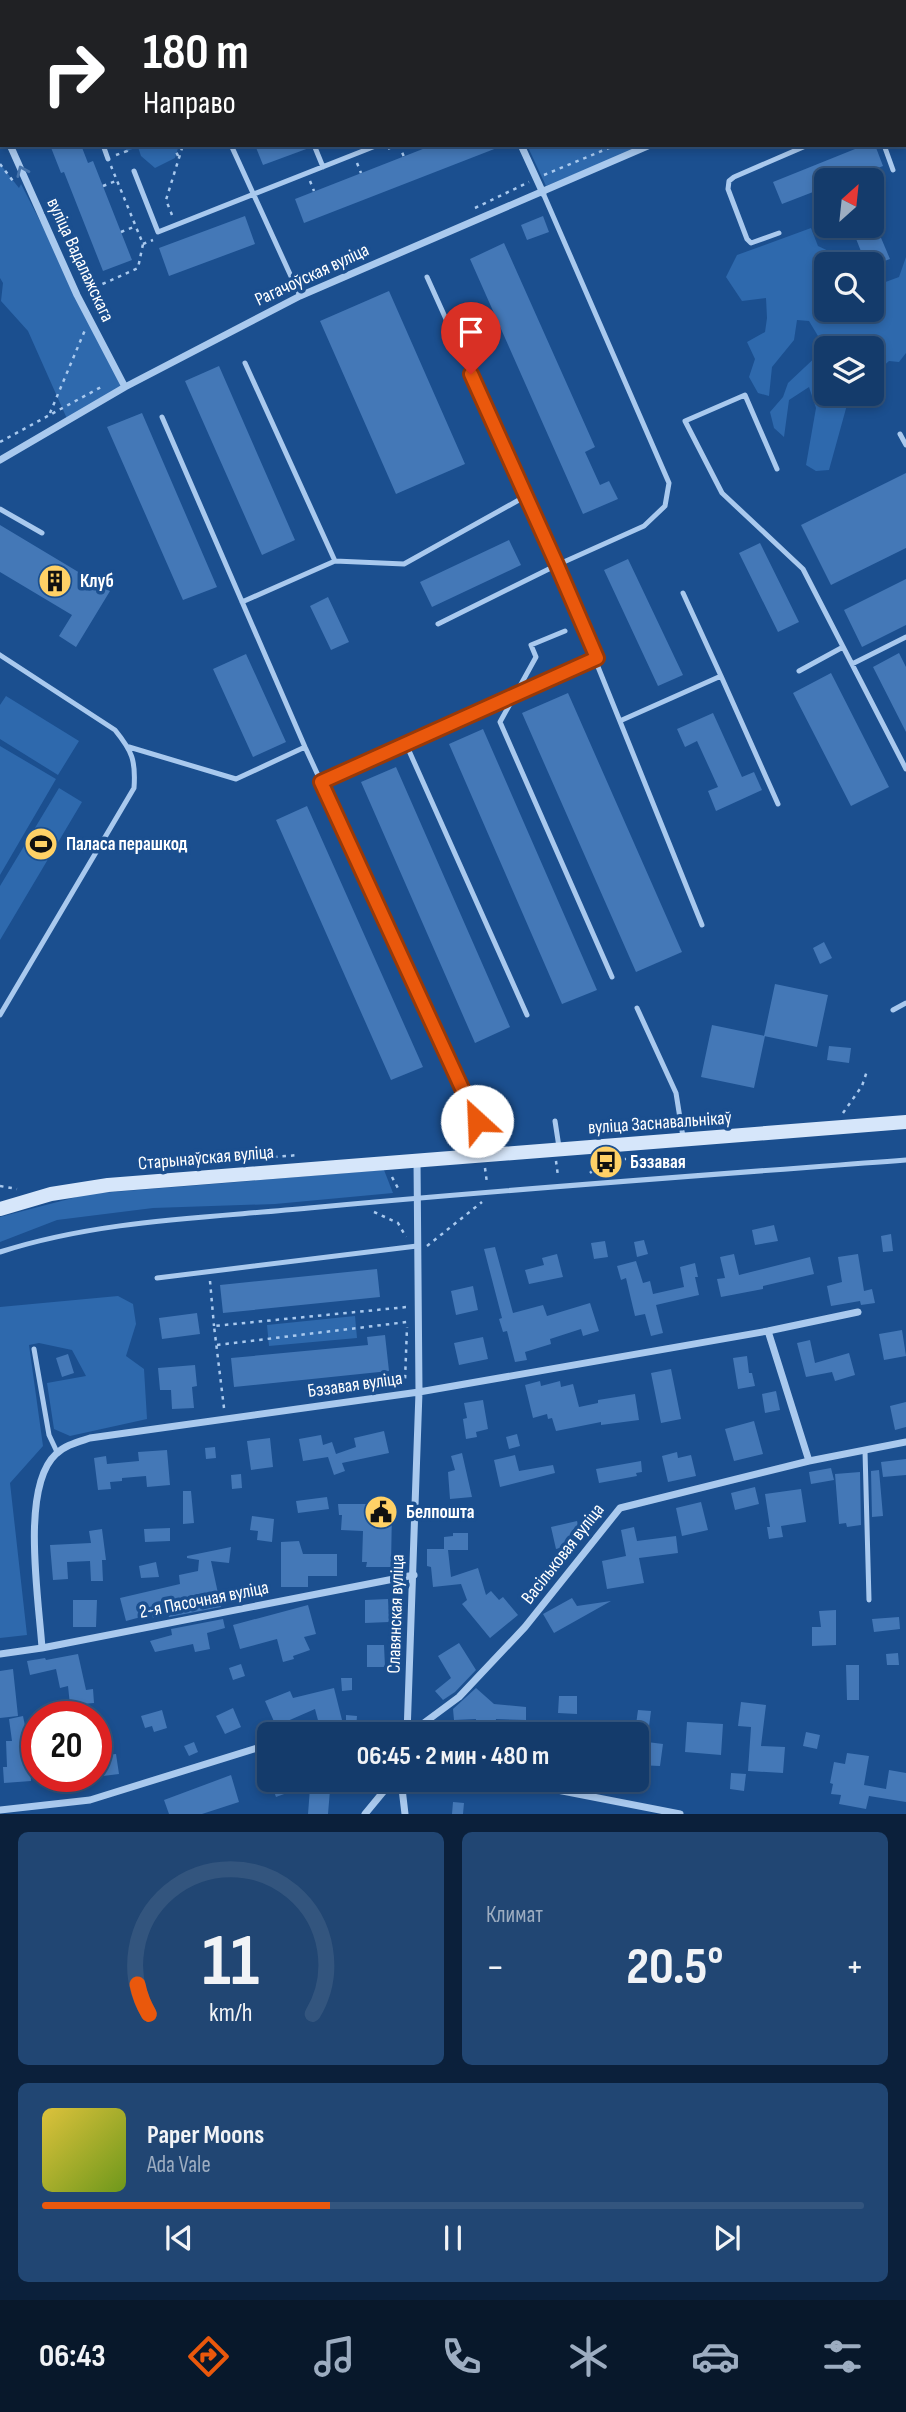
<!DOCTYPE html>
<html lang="ru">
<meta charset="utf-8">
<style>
:root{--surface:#143b6b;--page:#214673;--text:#f1f3f6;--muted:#9dadc1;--line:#33557e;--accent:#ea580c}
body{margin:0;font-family:"Sofia Sans Condensed",sans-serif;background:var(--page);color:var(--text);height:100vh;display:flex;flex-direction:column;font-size:26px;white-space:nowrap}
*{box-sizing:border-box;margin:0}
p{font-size:23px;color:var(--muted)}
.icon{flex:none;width:38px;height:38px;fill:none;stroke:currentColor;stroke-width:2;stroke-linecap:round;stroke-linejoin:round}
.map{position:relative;height:1814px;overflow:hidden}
.side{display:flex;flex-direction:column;gap:18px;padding:18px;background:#0b203b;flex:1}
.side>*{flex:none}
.hud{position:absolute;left:0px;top:0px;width:906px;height:147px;box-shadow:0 4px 10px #0003,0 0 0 2px var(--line);background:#202124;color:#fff;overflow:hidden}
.needle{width:46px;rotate:27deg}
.tools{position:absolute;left:814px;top:168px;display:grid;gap:14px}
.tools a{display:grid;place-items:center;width:70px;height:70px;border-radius:10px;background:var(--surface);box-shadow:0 4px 10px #0003,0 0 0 2px var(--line);font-size:35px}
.speed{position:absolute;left:21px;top:1701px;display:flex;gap:14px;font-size:35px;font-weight:700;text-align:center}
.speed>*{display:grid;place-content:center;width:91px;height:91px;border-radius:50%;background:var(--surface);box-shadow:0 4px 10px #0003,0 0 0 2px var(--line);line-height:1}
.speed .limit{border:10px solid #d22;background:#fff;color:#111}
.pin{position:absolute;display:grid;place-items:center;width:60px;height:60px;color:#fff;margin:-72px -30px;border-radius:50% 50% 50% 0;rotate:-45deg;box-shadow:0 0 7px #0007}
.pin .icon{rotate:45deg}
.me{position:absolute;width:77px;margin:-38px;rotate:335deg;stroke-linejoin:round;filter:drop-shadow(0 0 5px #0008)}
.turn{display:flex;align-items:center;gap:24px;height:147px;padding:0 28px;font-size:32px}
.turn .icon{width:91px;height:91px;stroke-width:2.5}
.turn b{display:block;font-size:49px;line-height:60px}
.big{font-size:52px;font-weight:700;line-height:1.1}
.side .tile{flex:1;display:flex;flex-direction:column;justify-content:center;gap:10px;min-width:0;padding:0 24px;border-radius:10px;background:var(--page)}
.side .dial{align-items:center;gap:0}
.dial svg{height:182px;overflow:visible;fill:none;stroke:var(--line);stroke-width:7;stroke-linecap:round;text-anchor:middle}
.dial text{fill:var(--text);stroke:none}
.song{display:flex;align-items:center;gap:21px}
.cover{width:84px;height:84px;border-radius:10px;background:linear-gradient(135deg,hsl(50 70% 55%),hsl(80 70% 35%))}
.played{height:7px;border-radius:4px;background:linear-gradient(90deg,var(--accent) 35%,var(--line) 35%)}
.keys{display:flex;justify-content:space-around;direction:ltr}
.heat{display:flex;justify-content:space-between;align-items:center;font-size:38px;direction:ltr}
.side .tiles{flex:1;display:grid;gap:18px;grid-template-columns:1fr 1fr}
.tile:last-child{grid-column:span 2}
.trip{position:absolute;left:257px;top:1722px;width:392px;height:70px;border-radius:10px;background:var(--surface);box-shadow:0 4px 10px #0003,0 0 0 2px var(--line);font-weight:700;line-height:70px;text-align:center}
.menu{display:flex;height:112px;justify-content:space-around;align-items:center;background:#08182b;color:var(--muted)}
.menu .icon{width:49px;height:49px}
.menu .selected{color:var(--accent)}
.menu b{font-size:32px;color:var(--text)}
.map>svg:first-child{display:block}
.green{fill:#2e69ad}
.building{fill:#4478b7}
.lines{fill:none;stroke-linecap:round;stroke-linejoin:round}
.path{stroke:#a9c9ee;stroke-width:2.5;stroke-dasharray:3.5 5;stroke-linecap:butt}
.service{stroke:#a9c9ee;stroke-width:5}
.minor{stroke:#a9c9ee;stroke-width:7}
.secondary{stroke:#d6e6fa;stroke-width:14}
.oneway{stroke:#4674ac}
.route-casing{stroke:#983908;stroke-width:18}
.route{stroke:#ea580c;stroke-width:12}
.labels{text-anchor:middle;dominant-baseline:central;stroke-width:7;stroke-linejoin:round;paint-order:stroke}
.street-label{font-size:19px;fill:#fff;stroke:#1b4f8f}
.poi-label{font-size:19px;font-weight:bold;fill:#fff;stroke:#1b4f8f;text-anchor:start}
</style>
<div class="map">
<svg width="906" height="1814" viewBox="0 0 906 1814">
<rect width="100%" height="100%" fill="#1b4f8f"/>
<path class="green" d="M125 145H179L175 158 155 168 141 156 138 147 127 151Z
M527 145H645L546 186Z
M0 164 19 188 21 184 125 387 68 421 28 331 1 301 3 283 0 278Z
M811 228 818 246 835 254 833 264H826V310H872V287L899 277 906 257V353L899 362 889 361 872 376V348H826V394H850L829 470 816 471 806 465 816 408 809 387 789 400 784 437 774 428 770 412 783 397 788 383 821 352 818 336 809 321 797 320 794 340 772 367 769 396 758 393 749 377 755 359 747 342 765 332 767 318 766 298 742 301 726 277 737 255Z
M6 696 79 741 58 775 0 739V705Z
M0 746 56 779 0 875Z
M59 788 82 802 0 940V886Z
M384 1170 393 1193 275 1204 153 1208 57 1220 0 1242V1217L88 1194Z
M118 1296 133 1304 136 1324 126 1356 144 1369 147 1419 70 1436 54 1429 47 1383 86 1376 72 1350 39 1343 29 1345 43 1446 10 1483 27 1635 0 1638V1307Z
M355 1316 357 1338 269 1346 267 1325Z"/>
<path class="building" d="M50 145H81L88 163 93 161 132 260 103 271 64 172 61 173Z
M255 145H309V148L263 165Z
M433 145 502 146 304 223 295 199Z
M865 145H875L883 166 856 177 858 180H826V187L782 204 773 182Z
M245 216 255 244 169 276 159 248Z
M543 216 549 232 527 240 521 225Z
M851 226H876L890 259 876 264H866Z
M504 243 595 447 585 452 600 485 609 481 618 499 583 514 470 259Z
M389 291 465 464 396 494 320 321Z
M219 366 295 540 262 555 185 381Z
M142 413 217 587 183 600 107 427Z
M906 473V548L831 585 801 525Z
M0 525 110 591 76 647 59 636 72 615 0 572Z
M509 540 521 565 432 607 420 582Z
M760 543 799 622 778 632 739 553Z
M628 559 683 675 658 686 604 570Z
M906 579V625L862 647 844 610Z
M328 597 349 642 331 650 310 606Z
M899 653 906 667V732L873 667Z
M246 654 286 742 253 757 213 669Z
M831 673 889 787 851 806 793 693Z
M568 693 682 952 636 972 522 713Z
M713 713 742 777 754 772 762 790 716 811 708 791 718 787 697 741 685 747 677 729Z
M483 729 597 990 562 1004 449 744Z
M396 767 510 1027 475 1043 361 782Z
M307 806 423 1067 391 1080 276 820Z
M824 942 832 958 820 964 813 948Z
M775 984 828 995 817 1047 764 1036Z
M712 1025 765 1036 754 1088 701 1077Z
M829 1046 851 1048 849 1063 827 1060Z
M774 1225 778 1241 755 1245 752 1230Z
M891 1234 893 1251 883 1252 881 1236Z
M644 1240 648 1254 637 1257 634 1242Z
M605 1241 608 1257 594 1259 591 1243Z
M495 1247 513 1313 543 1305 547 1316 590 1303 599 1331 583 1336 581 1329 550 1339 551 1344 525 1352 527 1360 515 1362 507 1331 503 1332 499 1319 502 1318 484 1249Z
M557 1254 563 1277 529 1284 525 1270 544 1265 542 1258Z
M734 1254 739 1275 810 1257 814 1274 763 1286V1289L721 1297 717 1279 725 1278 720 1257Z
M858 1254 864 1291 872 1289 875 1303 861 1305 860 1301 831 1306 827 1286 842 1282 838 1257Z
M636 1261 643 1283 650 1281 653 1294 684 1287 680 1267 695 1263 698 1277H695L699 1295 656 1305 663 1333 651 1336 645 1314 635 1316 626 1278 621 1280 617 1266Z
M377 1269 380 1297 223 1313 220 1285Z
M473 1286 478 1310 456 1315 451 1291Z
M197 1313 200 1334 162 1339 159 1318Z
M902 1330 906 1356 884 1360 879 1334Z
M385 1335 389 1371 234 1387 231 1358 368 1345 367 1337Z
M483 1337 488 1359 459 1365 454 1343Z
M810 1340 815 1363 849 1353 855 1375 835 1381 832 1372 806 1377 797 1343Z
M68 1354 74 1373 62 1377 56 1358Z
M747 1356 749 1373H752L755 1386 738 1389 733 1358Z
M195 1365 197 1386 192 1387 194 1408 172 1409 171 1390H160L158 1368Z
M671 1369 681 1419 661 1423 651 1373Z
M540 1381 541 1386 560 1381 561 1387 573 1384 579 1407 598 1403V1400L635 1394 639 1420 601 1425V1422L556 1431 552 1418 548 1419 547 1414 533 1418 525 1385Z
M776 1391 780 1410 765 1413 762 1394Z
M483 1400 488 1429 476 1432 477 1437 466 1439 463 1419 467 1418 464 1403Z
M906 1402V1427L895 1430 890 1406Z
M754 1421 763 1454 734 1461 725 1429Z
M384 1431 389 1453 342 1463 345 1471 334 1475 328 1457 303 1461 299 1439 321 1435 323 1445 332 1442 336 1454 356 1447 354 1438Z
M517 1434 520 1446 509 1449 506 1437Z
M270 1438 273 1467 251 1470 247 1441Z
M215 1447 216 1458 206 1459 205 1448Z
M167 1450 170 1485 147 1487 146 1476 122 1478V1481L110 1482 111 1489 98 1490 94 1458 106 1456 107 1464 139 1461 138 1452Z
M677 1452 678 1458 691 1455 696 1476 668 1482 662 1456Z
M462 1453 472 1497 450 1499 448 1472 455 1470 451 1456Z
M515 1455 519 1471 553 1465 555 1473 500 1487 494 1460Z
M906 1459V1475L883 1477 881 1462Z
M641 1461 642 1472 636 1473 637 1476 599 1483 596 1469Z
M831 1468 834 1480 811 1484 809 1472Z
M879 1470 883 1516 872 1517 871 1471Z
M860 1472 861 1525 847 1527 846 1523 839 1524 835 1474Z
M241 1474 242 1488 232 1489 231 1475Z
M755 1487 759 1504 735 1510 731 1493Z
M801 1489 806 1522 781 1526 783 1537 769 1539 767 1527H770L765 1494Z
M183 1491H191L194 1523 183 1524Z
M327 1497 329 1509 298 1513 296 1501Z
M374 1499H388V1508H392L391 1567H366L367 1562H362L363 1531 341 1530 342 1515H339L338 1504H374Z
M701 1502 708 1530 682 1536 676 1508Z
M252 1516 274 1519 272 1542 257 1540 258 1531 250 1530Z
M577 1521 582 1543 556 1549 551 1527Z
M634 1527 637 1541 676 1536 678 1553 639 1558 644 1583 607 1589 602 1561 626 1556 621 1530Z
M170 1528V1541L145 1542 144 1529Z
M102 1529 106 1560H102L103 1581H91L90 1561 67 1562 68 1579 53 1580 50 1545 91 1543 89 1531Z
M453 1533H468V1550H448L451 1577 478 1568 486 1595 491 1591 499 1600 503 1597 518 1615 490 1638 462 1604 467 1600 461 1584 433 1587 431 1567 427 1566V1549H444V1537L453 1536Z
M299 1541 303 1554H337V1576H308V1587H281V1542Z
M231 1547 229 1563 211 1561 221 1607 169 1617 168 1614 153 1618 152 1614 126 1621 120 1598 180 1584 179 1575 198 1571 199 1560 187 1558V1556Z
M156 1562 159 1577 141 1578 139 1566Z
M572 1598 577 1606 611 1601 554 1633 543 1614Z
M388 1599 389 1622 365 1623V1600Z
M73 1600H97L96 1627H73Z
M308 1605 316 1634 304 1637 310 1650 293 1656 294 1659 283 1662 277 1639 240 1649 233 1625Z
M836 1610V1645L812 1646V1627H821L819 1611Z
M899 1617 900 1629 874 1632 872 1619Z
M223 1619 225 1628 207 1633 210 1649 195 1652 193 1644 155 1652 150 1641 172 1635 171 1629Z
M459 1643 476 1670 455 1692 443 1700 435 1691 451 1678 438 1656Z
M367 1645H384L385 1667H367Z
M898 1653 899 1665H887L886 1654Z
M78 1654 86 1690 93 1689 94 1703 70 1705 68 1686 60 1688 56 1669 30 1675 27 1661 45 1658 46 1660Z
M241 1664 245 1676 233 1680 229 1668Z
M846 1665H859V1700H847Z
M13 1669 18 1716 0 1718V1671Z
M341 1678H352V1690L342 1691Z
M334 1688 343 1724 327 1728 325 1722 319 1724 315 1709 276 1726 265 1701 290 1691 293 1698Z
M476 1688 494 1704 526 1707V1720L496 1719 495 1731 475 1728 476 1719 454 1720 453 1709Z
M559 1696H577V1714L558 1713Z
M741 1702 766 1705 761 1746 785 1747 783 1773 748 1771 751 1727 738 1726Z
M233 1708 241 1727 225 1734 216 1716Z
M162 1710 167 1728 154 1732 152 1726 145 1728 141 1716Z
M638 1710 651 1711 647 1742 663 1744 660 1766 637 1765 635 1732Z
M346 1715 357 1716 356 1728H346Z
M23 1716 28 1740 31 1781 4 1783 3 1767H7L6 1741H12L9 1719Z
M687 1722 723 1724 721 1755 685 1752Z
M806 1732 820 1735 817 1749 803 1746Z
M194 1742 198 1752 189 1756 184 1746Z
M847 1753 869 1756 864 1785 886 1789 889 1770 906 1773V1802L869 1796 866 1809 839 1804 841 1795 831 1794 833 1784 830 1783 834 1762 845 1764Z
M116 1754 119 1774 103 1776 102 1771 96 1772V1756Z
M731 1773 746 1774 744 1791 730 1789Z
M231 1775 239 1802 202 1814H169L164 1800Z
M270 1780H291L295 1790 276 1797Z
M302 1780H334L333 1791 330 1790 328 1814H308L310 1788H302Z
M453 1802 464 1803 463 1814H452Z"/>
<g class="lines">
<path class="path" d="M105 0 106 2
M322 0 323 2
M849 0 850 2
M860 0 861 2
M18 2 22 0
M793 2 797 0
M905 16 906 15
M0 98 2 102
M173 145 179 158
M399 145 404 157
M388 149 396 145
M116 155 127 151 125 145
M357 163 361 173
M0 164 13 181
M544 175 616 145
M310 181 314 191
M103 186 116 181
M475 208 529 182
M172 215 166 200 183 145
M121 232 136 226
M143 244 153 240
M87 291 138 268 143 244 111 166
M50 413 85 330
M0 442 103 386
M843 1113 862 1086 867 1071
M274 1157 299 1155
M556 1161 558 1176
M591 1162 626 1159
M485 1168 487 1183
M590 1173 597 1167V1163
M392 1177 399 1190
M0 1186 17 1189
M374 1212 398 1223 406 1237
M427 1246 482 1202
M210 1281 214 1326
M217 1345 407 1322
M400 1384 405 1381 407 1327
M224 1408 214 1326 407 1307
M428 1780 462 1786"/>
<path class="service" d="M39 0V2
M122 0 123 2
M158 0 159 2
M626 0V2
M646 0 647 2
M378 2 383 0
M469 2 471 0
M485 2 486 0
M0 114 2 113
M103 145 108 159
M231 145 300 296
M314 145 323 167
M884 145 893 170
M134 171 158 232 378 145
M779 233 751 243 747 239 728 189 729 181 734 177 808 145
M427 277 557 565 702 925
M245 363 335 561
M162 417 305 747 477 1121
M900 434 906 445
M777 469 745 395 685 421 722 493 803 569 906 769
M0 509 42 533
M683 593 721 676
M242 602 335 561 404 564 526 496
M438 624 557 565 644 526 665 506 669 483 543 193
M565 631 531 645 536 657 500 722 612 977
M0 655 115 730C132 751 136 760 134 788L0 1015
M852 664 906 637
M799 671 843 647
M622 720 721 676 778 804
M406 744 527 1015
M129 747 236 779 305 747
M321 782 597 658
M637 1008 676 1093 683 1137
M893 1010 906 1003
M555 1121 559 1147
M0 1252C99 1220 206 1218 309 1208 508 1189 707 1175 906 1160
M157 1278 417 1246
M34 1349 49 1435 57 1452
M865 1451 869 1600"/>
<path class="minor" d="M457 0 458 2
M905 37 906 36
M0 123 2 127
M10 145 77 295 125 387
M521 145 543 193
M0 460 125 387 300 296 650 145
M768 1331 809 1461
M42 1648C39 1601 20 1487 56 1454 65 1445 78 1442 90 1438L419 1392 768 1331 858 1312
M0 1654 42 1648 414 1575
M407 1734 419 1392 417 1160
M409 1734 459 1697 525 1627 620 1508 809 1461 906 1442
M401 1780 405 1814
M506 1780 680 1814
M0 1810 90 1800 270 1744
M365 1814 393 1780"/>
<path class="secondary" d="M0 1209 51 1194 108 1185 906 1122"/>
</g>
<defs><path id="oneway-chevron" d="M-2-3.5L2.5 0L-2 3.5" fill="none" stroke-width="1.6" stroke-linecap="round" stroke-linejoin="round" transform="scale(1.75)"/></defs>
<use class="oneway" href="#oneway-chevron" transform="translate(22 171) rotate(-114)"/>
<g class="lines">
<defs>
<path id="route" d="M471 374 557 565 597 658 321 782 477 1121"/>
</defs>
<use href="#route" class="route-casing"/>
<use href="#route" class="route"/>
</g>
<defs>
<symbol id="building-disc" viewBox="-11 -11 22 22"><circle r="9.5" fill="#ffd166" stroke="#1b4f8f"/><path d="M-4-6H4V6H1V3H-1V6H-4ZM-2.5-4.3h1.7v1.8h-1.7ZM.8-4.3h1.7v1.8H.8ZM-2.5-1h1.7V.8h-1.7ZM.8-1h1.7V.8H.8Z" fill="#111"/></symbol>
<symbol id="stadium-disc" viewBox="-11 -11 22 22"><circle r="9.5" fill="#ffd166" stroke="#1b4f8f"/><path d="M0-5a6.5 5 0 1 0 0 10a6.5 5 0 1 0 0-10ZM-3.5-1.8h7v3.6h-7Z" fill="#111"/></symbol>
<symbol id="bus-disc" viewBox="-11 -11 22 22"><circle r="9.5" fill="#ffd166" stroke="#1b4f8f"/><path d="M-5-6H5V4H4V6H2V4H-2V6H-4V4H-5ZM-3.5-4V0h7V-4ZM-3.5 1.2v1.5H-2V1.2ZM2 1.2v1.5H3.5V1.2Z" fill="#111"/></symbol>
<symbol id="civic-disc" viewBox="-11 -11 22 22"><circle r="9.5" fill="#ffd166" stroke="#1b4f8f"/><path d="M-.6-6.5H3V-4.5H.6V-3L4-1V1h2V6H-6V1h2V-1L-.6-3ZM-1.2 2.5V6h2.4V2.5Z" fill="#111"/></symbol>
</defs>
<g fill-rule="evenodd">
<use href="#building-disc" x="36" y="562" width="38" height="38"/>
<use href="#stadium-disc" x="22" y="825" width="38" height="38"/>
<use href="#bus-disc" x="587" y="1143" width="38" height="38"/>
<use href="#civic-disc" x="362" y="1493" width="38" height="38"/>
</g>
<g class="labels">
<g class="street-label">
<text transform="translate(80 260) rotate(65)">вуліца Вадалажскага</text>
<text transform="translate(312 275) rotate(-25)">Рагачоўская вуліца</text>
<text transform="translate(660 1123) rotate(-4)">вуліца Заснавальнікаў</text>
<text transform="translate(206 1158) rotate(-5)">Старынаўская вуліца</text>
<text transform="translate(355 1385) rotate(-8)">Бэзавая вуліца</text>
<text transform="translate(563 1554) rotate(-52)">Васільковая вуліца</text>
<text transform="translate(204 1600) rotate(-11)">2-я Пясочная вуліца</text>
<text transform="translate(396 1614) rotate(-88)">Славянская вуліца</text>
</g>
<g class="poi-label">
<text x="80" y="581">Клуб</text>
<text x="66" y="844">Паласа перашкод</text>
<text x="630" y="1162">Бэзавая</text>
<text x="406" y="1512">Белпошта</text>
</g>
</g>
</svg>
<div class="tools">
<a><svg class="needle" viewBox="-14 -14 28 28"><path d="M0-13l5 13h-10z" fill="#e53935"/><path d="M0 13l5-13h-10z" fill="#9dadc1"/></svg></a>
<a><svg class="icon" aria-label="search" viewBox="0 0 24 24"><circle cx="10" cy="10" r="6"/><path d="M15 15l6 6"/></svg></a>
<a><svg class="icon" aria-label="layers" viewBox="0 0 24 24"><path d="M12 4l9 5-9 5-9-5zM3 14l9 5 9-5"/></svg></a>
</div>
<div class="speed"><div class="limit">20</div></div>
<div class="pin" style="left:471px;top:374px;background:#d93025"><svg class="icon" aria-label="arrive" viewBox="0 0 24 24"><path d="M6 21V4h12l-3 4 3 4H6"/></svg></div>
<svg class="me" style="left:477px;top:1121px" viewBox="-20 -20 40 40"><circle r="19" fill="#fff"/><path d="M0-13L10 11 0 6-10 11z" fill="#ea580c"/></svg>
<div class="trip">06:45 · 2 мин · 480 m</div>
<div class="hud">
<div class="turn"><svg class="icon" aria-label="right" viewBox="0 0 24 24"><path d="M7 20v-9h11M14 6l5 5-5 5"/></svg><div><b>180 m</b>Направо</div></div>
</div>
</div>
<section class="side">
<div class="tiles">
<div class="tile dial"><svg viewBox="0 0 100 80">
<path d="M14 69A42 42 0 1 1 86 69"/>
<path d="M14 69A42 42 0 0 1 9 56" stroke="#ea580c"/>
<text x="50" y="56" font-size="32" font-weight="700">11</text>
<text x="50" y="72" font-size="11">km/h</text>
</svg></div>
<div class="tile"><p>Климат</p>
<div class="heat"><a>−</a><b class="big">20.5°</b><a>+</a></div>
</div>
<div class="tile">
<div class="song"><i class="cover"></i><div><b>Paper Moons</b><p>Ada Vale</p></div></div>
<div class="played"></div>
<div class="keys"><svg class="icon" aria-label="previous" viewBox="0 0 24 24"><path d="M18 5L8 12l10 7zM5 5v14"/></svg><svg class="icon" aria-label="pause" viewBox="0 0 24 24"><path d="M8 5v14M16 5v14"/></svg><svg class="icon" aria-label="next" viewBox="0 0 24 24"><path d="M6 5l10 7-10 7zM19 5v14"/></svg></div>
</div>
</div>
</section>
<nav class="menu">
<b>06:43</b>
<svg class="icon selected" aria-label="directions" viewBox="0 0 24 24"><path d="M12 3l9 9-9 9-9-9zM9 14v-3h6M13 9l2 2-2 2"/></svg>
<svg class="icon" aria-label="music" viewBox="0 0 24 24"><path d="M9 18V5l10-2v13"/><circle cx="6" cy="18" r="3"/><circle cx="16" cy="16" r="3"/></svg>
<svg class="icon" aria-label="phone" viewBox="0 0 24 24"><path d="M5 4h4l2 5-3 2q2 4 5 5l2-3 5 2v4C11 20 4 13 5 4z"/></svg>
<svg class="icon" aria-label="climate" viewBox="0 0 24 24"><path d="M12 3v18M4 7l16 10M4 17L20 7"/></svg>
<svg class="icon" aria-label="car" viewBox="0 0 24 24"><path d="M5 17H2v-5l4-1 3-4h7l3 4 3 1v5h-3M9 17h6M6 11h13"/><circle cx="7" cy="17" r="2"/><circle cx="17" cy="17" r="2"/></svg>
<svg class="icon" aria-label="filters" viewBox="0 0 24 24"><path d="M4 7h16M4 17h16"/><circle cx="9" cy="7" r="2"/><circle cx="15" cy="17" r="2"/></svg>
</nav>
